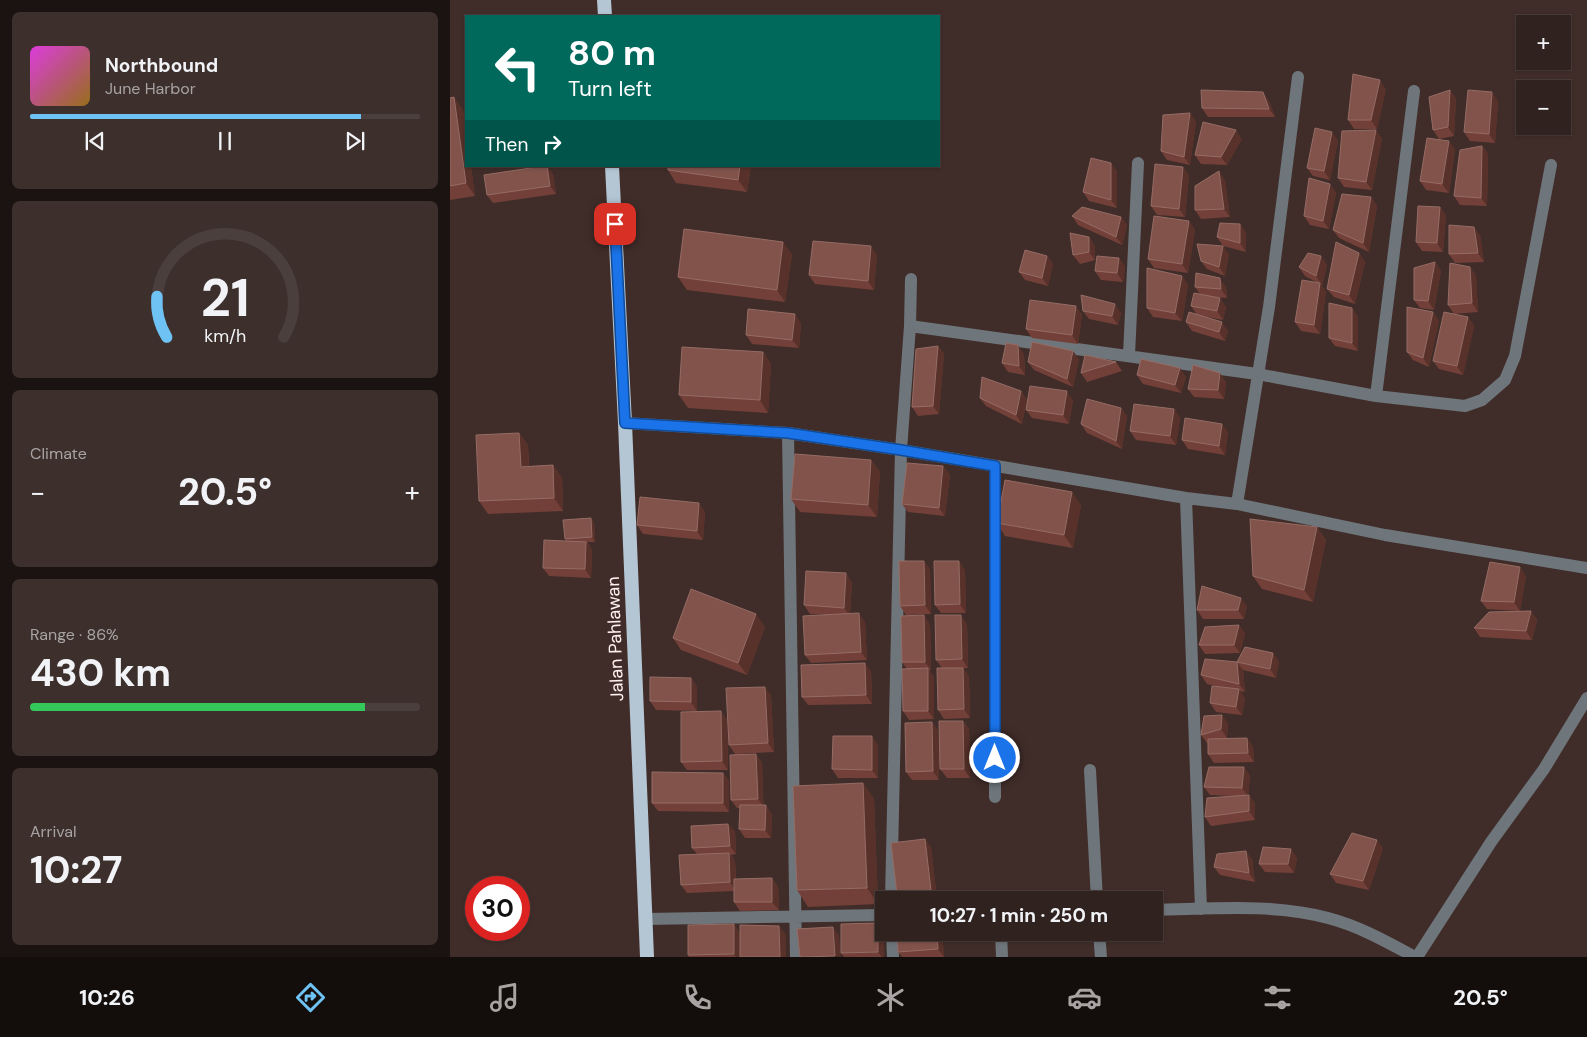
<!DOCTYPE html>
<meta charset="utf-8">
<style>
:root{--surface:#30221f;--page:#3c2f2c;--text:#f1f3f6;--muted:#a8a4a4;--line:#4b3f3d;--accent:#6fc2f4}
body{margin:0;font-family:"DM Sans",sans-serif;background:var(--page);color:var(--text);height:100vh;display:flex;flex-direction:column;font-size:19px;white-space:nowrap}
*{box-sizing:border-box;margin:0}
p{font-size:16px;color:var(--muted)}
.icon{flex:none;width:28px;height:28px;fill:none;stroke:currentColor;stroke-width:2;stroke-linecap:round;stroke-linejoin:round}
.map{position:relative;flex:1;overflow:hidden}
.drawer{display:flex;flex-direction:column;gap:12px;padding:12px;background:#1a1311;width:450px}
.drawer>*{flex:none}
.banner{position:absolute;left:15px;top:15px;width:475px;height:152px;border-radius:0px;box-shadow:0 1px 4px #0004,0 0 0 1px var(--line);background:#00695c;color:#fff;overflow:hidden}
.buttons{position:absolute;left:1066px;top:15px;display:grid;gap:10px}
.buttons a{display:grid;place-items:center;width:55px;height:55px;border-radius:0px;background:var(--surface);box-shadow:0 1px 4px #0004,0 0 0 1px var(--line);font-size:25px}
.speed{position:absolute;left:15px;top:876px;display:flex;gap:10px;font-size:25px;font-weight:700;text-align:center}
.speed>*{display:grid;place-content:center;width:65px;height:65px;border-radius:50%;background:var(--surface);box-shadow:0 1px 4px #0004,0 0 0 1px var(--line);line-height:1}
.speed .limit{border:8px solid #d22;background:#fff;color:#111}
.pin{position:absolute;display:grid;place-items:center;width:42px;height:42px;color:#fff;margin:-21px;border-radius:10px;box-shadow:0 2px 8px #0006}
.me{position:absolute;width:55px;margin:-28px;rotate:0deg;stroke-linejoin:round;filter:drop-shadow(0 0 4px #0008)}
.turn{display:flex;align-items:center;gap:18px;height:105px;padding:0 20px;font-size:22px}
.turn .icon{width:65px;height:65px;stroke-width:2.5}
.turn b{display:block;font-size:35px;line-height:42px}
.then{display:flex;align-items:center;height:48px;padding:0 20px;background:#0003;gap:10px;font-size:19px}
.big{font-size:38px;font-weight:700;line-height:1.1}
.drawer .widget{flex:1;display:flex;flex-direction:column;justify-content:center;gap:8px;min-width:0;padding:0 18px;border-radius:8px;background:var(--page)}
.drawer .dial{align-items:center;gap:0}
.dial svg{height:130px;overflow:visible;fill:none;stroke:var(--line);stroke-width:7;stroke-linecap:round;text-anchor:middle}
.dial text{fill:var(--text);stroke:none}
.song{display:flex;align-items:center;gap:15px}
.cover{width:60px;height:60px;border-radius:8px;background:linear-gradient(135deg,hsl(300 70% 55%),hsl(40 70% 35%))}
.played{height:5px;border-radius:2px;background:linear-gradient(90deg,var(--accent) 85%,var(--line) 85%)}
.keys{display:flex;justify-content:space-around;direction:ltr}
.heat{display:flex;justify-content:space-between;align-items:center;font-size:28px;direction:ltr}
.charge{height:8px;border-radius:4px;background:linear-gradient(90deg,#34c759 86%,var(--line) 0)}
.trip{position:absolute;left:425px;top:891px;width:288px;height:50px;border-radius:0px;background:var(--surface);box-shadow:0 1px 4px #0004,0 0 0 1px var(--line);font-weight:700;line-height:50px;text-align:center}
.menu{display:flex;height:80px;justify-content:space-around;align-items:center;background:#130e0c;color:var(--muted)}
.menu .icon{width:35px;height:35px}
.menu .current{color:var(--accent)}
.menu b{font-size:22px;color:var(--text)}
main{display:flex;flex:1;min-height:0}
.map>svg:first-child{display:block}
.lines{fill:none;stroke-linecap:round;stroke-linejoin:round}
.minor{stroke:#6e767c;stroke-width:12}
.trunk{stroke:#b4c6d4;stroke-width:14}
.wall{fill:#724038}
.shaded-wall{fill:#57312a}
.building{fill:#81534b;stroke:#956c65}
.route-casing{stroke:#114b97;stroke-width:12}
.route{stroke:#1a73e8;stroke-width:9}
.labels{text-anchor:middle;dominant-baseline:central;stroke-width:5;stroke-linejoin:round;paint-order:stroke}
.street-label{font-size:18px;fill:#fff1ef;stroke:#402d29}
</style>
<main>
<section class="drawer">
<div class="widget">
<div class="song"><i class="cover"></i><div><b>Northbound</b><p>June Harbor</p></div></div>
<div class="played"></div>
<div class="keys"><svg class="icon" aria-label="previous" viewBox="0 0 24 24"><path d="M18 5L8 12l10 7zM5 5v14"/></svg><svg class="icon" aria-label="pause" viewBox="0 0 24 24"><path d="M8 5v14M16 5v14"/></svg><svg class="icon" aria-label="next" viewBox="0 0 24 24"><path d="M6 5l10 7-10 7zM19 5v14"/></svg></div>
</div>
<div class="widget dial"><svg viewBox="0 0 100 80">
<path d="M14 69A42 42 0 1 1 86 69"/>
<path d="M14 69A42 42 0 0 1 8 44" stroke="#6fc2f4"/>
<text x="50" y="56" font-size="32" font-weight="700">21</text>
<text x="50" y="72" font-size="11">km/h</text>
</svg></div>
<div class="widget"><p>Climate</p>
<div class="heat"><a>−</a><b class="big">20.5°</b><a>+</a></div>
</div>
<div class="widget"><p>Range · 86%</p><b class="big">430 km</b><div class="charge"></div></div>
<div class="widget"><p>Arrival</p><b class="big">10:27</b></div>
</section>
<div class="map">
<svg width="1137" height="957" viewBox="0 0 1137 957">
<rect width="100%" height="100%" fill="#402d29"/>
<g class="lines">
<path class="minor" d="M460 326 807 374 926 396 1015 406 1032 400 1055 380 1065 356 1101 165
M679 355 688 163
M926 396 964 91
M175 423 338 433 451 450 736 498 787 504 935 535 1137 568
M338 433 346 957
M545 466V797
M736 498 751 909
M787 504 819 307 848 77
M640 770 647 900
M441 900 451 450 460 326 461 279
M704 910C761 909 822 903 878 918 909 926 937 942 965 957
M196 919 434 915
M442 932 443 957
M551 932 552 957
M649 932 651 957
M967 957 1041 842 1094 769 1137 698"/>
<path class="trunk" d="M154 0 155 16
M162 166 175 423 197 957"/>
</g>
<path class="wall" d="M936 89 927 129H904L898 120Z
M1000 90 1006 99 1004 136 989 139 983 130Z
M0 98 13 110 25 196 0 200Z
M819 101 825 117H758L752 108Z
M1048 101 1045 143 1020 141 1014 132Z
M746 121 740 165 717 160 711 151Z
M932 138 922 190 894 187 888 178Z
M792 139 777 165 751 164 745 155Z
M888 140 880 180 863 176 857 168Z
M1032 146 1038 154 1037 206 1010 205 1004 196Z
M1005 149 999 193 976 190 970 181Z
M301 166 297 192 226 183 218 170Z
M667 171V208L639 201 633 192Z
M103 174 106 194 43 203 37 195Z
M739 175 735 217 707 215 701 206Z
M775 180 780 217 751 219 745 210Z
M880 184 886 193 879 229 860 225 854 216Z
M921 197 927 206 919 252 889 238 883 230Z
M990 207 996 216 993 252 972 251 966 242Z
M622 216 671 217 677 225 672 245 628 225Z
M739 221 745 230 738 273 704 268 698 259Z
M790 224 796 233V252L773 246 767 237Z
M1030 235 1034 262 1005 263 999 254Z
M639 237 645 246V260L630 264 623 255Z
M909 253 915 262 905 304 884 297 877 289Z
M342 254 335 302 237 290 228 277Z
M779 254 775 276 757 269 751 261Z
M427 255 424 290 365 284 359 275Z
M597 256 603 264 598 286 575 280 569 272Z
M669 258 675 267 673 282 651 280 645 271Z
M985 262 991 271 984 310 970 308 964 300Z
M877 265 872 285 871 284 876 292 870 334 851 331 845 322 868 283 855 276 849 267Z
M1020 267 1026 276 1028 312 1004 314 998 305Z
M732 276 738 285 732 321 703 317 697 308Z
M745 287H776L777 298 765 297 776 307 773 320 747 315 741 306 750 294Z
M902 308 908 317V351L885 346 879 338Z
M633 311 671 313 668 325 639 319Z
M632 314 628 344 582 338 576 329Z
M1018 317 1024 326 1013 375 989 369 983 361Z
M989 320 979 367 963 360 957 352Z
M736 322 778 331 775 341 742 331Z
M351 323 349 348 302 344 296 335Z
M488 346 494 354 489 414 468 416 462 407Z
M313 352 321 364 318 413 238 408 229 395Z
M574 354 575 375 558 372 552 363Z
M629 359 623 387 584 370 578 362Z
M666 362 672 371 637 382 631 373Z
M687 375 736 377 731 393 693 384Z
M776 382 774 399 744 397 738 389Z
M571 391 577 400 572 424 536 406 530 398Z
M623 400 619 424 582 418 576 410Z
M671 408 677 416 672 449 637 433 631 424Z
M724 409 730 418 726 445 686 440 680 431Z
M778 432 775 455 738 449 732 440Z
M69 433 78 445 79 466 103 465 112 478 113 511 38 514 29 501Z
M421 460 430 472 427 517 350 512 341 499Z
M493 466 500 475 495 516 458 512 452 504Z
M631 505 623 548 555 536 547 523Z
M255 512 253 540 193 534 187 525Z
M144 522 145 542H137L142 550 141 578 99 576 93 568 116 541 115 539Z
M867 527 876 540 863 602 812 589 803 576Z
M480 569 481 614 456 615 450 606Z
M515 570 516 613H491L485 605Z
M1076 576 1070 611 1037 609 1031 601Z
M402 582 400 614 415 622 417 660 361 663 355 655 378 615 360 614 354 605Z
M797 606 794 619H753L747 610Z
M1081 611 1087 620 1082 640 1030 637 1024 628Z
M480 624 481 670H479L484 677V719L459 720 453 711 457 669 452 662Z
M517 624 518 668H513L519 676 520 718 494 719 488 710 492 668 486 660Z
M315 627 297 675 231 650 223 638Z
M795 633 790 653 755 654 749 645Z
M823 653 829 662 826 678 793 670 795 692 790 691 795 698 792 715 766 712 760 703 770 687 757 684 751 675 787 662Z
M421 671 422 704 358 705 352 697Z
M241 678 247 687V711L206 710 200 701Z
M321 695 324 752 285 754 279 745Z
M271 711 277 720 278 770H237L231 762Z
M513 721 519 729 520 778H497L490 769Z
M482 722 488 731 489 780H462L456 772Z
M778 723 777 738 773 739 797 738 803 747 804 762 764 763 758 754V744L751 735Z
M428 745V778H388L382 769Z
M306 754 312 763 313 805 322 814 321 838H295L289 829 290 808H287L281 800Z
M273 773 279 781V812L208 811 202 803Z
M800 775 798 795 805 803V820L761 826 755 817 783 796 760 795 754 787Z
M413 783 424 799 428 904 358 907 347 890Z
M278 824 285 832 286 854 281 855 285 861 286 879 322 878 328 887 329 910 290 911 284 902V891L237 893 231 885 247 854 242 848Z
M475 839 481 848 487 899 481 900H451L447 895Z
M933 848 919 890 886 883 880 874Z
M841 849 847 858 844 873 815 872 809 864Z
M802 859 805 882 770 875 764 867Z
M428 923 434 931V957H394L391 953Z
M492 932 494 957H452L448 952Z
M290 933V957H239L238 955Z"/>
<path class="shaded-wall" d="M930 80 936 89 927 129 921 120Z
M1000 90 1006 99 1004 136 998 127Z
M813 92 819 101 825 117 819 109Z
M1042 92 1048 101 1045 143 1039 134Z
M4 97 13 110 16 133V166H21L25 196 16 183Z
M740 113 746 121 740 165 734 157Z
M786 130 792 139 777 165 771 157Z
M926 130 932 138 922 190 916 182Z
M882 132 888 140 880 180 874 171Z
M999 141 1005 149 999 193 992 184Z
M1032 146 1038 154 1037 206 1031 198Z
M661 163 667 171V208L661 200Z
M97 166 103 174 106 194 100 186Z
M290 166H301L297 192 288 180Z
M733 167 739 175 735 217 729 209Z
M769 171 775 180 780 217 774 209Z
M880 184 886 193 879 229 873 221Z
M921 197 927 206 919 252 913 243Z
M990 207 996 216 993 252 987 243Z
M671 217 677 225 672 245 666 237Z
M739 221 745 230 738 273 732 264Z
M790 224 796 233V252L790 243Z
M1024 227 1030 235 1034 262 1028 253Z
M639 237 645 246V260L639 252Z
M333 242 342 254 335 302 327 290Z
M421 246 427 255 424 290 418 281Z
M773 246 779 254 775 276 769 267Z
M909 253 915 262 905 304 899 295Z
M597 256 603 264 598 286 592 278Z
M871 256 877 265 872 285 866 276Z
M669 258 675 267 673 282 667 273Z
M985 262 991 271 984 310 978 301Z
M1020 267 1026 276 1028 312 1022 303Z
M732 276 738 285 732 321 725 313Z
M770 278 776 287 777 298 771 289Z
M870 283 876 292 870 334 864 325Z
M770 298 776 307 773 320 767 311Z
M665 304 671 313 668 325 662 316Z
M626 306 632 314 628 344 622 335Z
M902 308 908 317V351L902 343Z
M983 312 989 320 979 367 973 358Z
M345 314 351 323 349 348 342 340Z
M1018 317 1024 326 1013 375 1007 366Z
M772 322 778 331 775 341 769 332Z
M568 345 574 354 575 375 569 366Z
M488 346 494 354 489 414 483 406Z
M623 351 629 359 623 387 617 379Z
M313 352 321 364 318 413 310 400Z
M730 368 736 377 731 393 725 385Z
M770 373 776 382 774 399 768 390Z
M571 391 577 400 572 424 566 415Z
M617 391 623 400 619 424 613 415Z
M671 408 677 416 672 449 666 441Z
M724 409 730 418 726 445 720 436Z
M772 424 778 432 775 455 769 446Z
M69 433 78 445 79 479 71 467Z
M421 460 430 472 427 517 418 505Z
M103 465 112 478 113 511 104 498Z
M493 466 500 475 495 516 489 508Z
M622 492 631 505 623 548 614 535Z
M249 503 255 512 253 540 247 531Z
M141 518 144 522 145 542 142 537Z
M867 527 876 540 863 602 854 590Z
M136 542 142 550 141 578 135 569Z
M474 561 480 569 481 614 475 605Z
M509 561 515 570 516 613 510 604Z
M1070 567 1076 576 1070 611 1064 602Z
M396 573 402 582 400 616 394 608Z
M791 598 797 606 794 619 788 610Z
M1081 611 1087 620 1082 640 1076 631Z
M409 613 415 622 417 660 411 652Z
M306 614 315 627 297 675 288 663Z
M474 615 480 624 481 670 475 662Z
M511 615 517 624 518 668 512 659Z
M789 625 795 633 790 653 784 645Z
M823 653 829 662 826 678 820 669Z
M787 662 793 670 795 692 789 684Z
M415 663 421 671 422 704 416 695Z
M478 668 484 677V719L478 711Z
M513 668 519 676 520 718 514 709Z
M241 678 247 687V711L241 702Z
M315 687 321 695 324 752 318 743Z
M789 689 795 698 792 715 786 707Z
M271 711 277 720 278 770 272 761Z
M772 715 778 723 777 738 771 729Z
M513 721 519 729 520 778 514 769Z
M482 722 488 731 489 780 483 771Z
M422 736 428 745V778L422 770Z
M797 738 803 747 804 762 798 753Z
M306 754 312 763 314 807 308 799Z
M794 767 800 775 798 797 792 788Z
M273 773 279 781V812L273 803Z
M413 783 424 799 428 904 417 888Z
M799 795 805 803V820L799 811Z
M316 805 322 814 321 838 315 830Z
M278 824 285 832 286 854 280 846Z
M475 839 481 848 487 899 481 890Z
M927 840 933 848 919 890 913 881Z
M841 849 847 858 844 873 838 864Z
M796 851 802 859 805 882 799 873Z
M279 853 285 861 286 891 280 882Z
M322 878 328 887 329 910 322 902Z
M428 923 434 932V957H432L428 952Z
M284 924 290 933V957H286L284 954Z
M329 926 336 934V957H330Z
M383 927 389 935 391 957 385 956Z
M487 932H492L494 957 488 949Z"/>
<path class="building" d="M903 74 930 80 921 120H898Z
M751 90 813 92 819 109 752 108Z
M1000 90 998 127 983 130 979 97Z
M1018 90 1042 92 1039 134 1014 132Z
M4 97 16 183 0 186V98Z
M740 113 734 157 711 151 713 115Z
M753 122 786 130 771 157 745 155Z
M865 128 882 132 874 171 857 168Z
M926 130 916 182 888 178 892 131Z
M977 138 999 141 992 184 970 181Z
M1032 146 1031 198 1004 196 1010 150Z
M641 158 661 163V200L633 192Z
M705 164 733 167 729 209 701 206Z
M94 166H97L100 186 37 195 34 175Z
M218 166H290L288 180 218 170Z
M769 171 774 209 745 210V186Z
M859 178 880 184 873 221 854 216Z
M892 194 921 197 913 243 883 230Z
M968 206 990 207 987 243 966 242Z
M632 207 671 217 666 237 622 216Z
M704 216 739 221 732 264 698 259Z
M770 223 790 224V243L767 237Z
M999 225 1024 227 1028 253 999 254Z
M234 229 333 242 327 290 228 277Z
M620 233 639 237V252L623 255Z
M363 241 421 246 418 281 359 275Z
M886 242 909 253 899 295 877 289Z
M747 244 773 246 769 267 751 261Z
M575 250 597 256 592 278 569 272Z
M858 253 871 256 866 276 849 267Z
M647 256 669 258 667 273 645 271Z
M985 262 978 301 964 300V268Z
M1000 263 1020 267 1022 303 998 305Z
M697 268 732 276 725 313 697 308Z
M746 273 770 278 771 289 745 287Z
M852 280 870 283 864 325 845 322Z
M744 293 770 298 767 311 741 306Z
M631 295 665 304 662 316 633 311Z
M580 300 626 306 622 335 576 329Z
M879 303 902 308V343L879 338Z
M957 307 983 312 973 358 957 352Z
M298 309 345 314 342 340 296 335Z
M739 312 772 322 769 332 736 322Z
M994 312 1018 317 1007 366 983 361Z
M582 342 623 351 617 379 578 362Z
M556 343 568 345 569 366 552 363Z
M488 346 483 406 462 407 466 349Z
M232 347 313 352 310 400 229 395Z
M635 355 666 362 631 373Z
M691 359 730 368 725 385 687 375Z
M743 365 770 373 768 390 738 389Z
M532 377 571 391 566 415 530 398Z
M580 386 617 391 613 415 576 410Z
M637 399 671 408 666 441 631 424Z
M684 404 724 409 720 436 680 431Z
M735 418 772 424 769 446 732 440Z
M69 433 71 467 103 465 104 498 29 501 26 435Z
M345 454 421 460 418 505 341 499Z
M457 463 493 466 489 508 452 504Z
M555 480 622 492 614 535 547 523Z
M190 497 249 503 247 531 187 525Z
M141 518 142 537 115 539 113 520Z
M800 519 867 527 854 590 803 576Z
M94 540 136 542 135 569 93 568Z
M449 561H474L475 605 450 606Z
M484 561H509L510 604 485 605Z
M1040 562 1070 567 1064 602 1031 601Z
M356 571 396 573 394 608 354 605Z
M752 586 791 598 788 610H747Z
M241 589 306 614 288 663 223 638Z
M1081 611 1076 631 1024 628 1039 612Z
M409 613 411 652 355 655 353 616Z
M474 615 475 662H452L451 616Z
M485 615H511L512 659 486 660Z
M789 625 784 645H749L755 627Z
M795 647 823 653 820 669 787 662Z
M755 659 787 662 789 684 751 675Z
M415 663 416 695 352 697 351 665Z
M478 668V711H453L452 669Z
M487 668H513L514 709 488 710Z
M200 677 241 678V702L200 701Z
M762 686 789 689 786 707 760 703Z
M315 687 318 743 279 745 276 688Z
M271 711 272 761 231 762V712Z
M772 715 771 729 751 735 754 716Z
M489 721H513L514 769H490Z
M482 722 483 771 456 772 455 723Z
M383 736H422V770L382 769Z
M797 738 798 753 758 754V739Z
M306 754 308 799 281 800 280 755Z
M759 767H794L792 788 754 787Z
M202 772 273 773V803H202Z
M413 783 417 888 347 890 343 786Z
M799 795V811L755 817 757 798Z
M290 805H316L315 830 289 829Z
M278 824 280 846 242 848 241 826Z
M902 833 927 840 913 881 880 874Z
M475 839 481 890 447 895 441 843Z
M813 847 841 849 838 864H809Z
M796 851 799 873 764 867 767 854Z
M279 853 280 882 231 885 229 855Z
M322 878V902H284V879Z
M428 923V952L391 953V924Z
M284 924V954L238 955V925Z
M290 925 329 926 330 957H290Z
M383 927 385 956 350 957 347 929Z
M447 932H487L488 949 448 952Z"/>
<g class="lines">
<defs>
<path id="route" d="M165 224 175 423 338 433 451 450 545 466V758"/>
</defs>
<use href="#route" class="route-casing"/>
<use href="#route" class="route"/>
</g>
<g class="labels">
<g class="street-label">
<text transform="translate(165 639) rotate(-92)">Jalan Pahlawan</text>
</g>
</g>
</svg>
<div class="buttons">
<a>+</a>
<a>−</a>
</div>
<div class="speed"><div class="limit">30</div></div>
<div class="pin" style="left:165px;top:224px;background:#d93025"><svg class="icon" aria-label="arrive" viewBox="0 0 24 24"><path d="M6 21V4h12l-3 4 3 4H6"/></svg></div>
<svg class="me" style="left:545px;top:758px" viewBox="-20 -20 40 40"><circle r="17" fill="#1a73e8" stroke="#fff" stroke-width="3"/><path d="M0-11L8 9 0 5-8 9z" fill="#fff"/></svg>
<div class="trip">10:27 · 1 min · 250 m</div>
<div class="banner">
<div class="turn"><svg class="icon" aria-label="left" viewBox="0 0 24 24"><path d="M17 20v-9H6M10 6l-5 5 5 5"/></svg><div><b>80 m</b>Turn left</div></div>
<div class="then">Then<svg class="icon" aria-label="right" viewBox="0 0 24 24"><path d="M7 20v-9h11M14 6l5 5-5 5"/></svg></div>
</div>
</div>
</main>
<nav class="menu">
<b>10:26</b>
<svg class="icon current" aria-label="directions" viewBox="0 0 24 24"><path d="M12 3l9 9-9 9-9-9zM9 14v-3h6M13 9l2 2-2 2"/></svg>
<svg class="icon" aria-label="music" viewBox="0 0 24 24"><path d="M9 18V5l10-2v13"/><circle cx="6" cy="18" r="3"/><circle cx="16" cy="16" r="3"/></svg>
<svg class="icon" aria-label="phone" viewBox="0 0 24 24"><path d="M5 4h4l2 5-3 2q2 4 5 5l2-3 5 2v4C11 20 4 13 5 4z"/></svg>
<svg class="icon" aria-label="climate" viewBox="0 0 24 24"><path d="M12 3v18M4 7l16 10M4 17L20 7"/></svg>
<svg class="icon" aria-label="car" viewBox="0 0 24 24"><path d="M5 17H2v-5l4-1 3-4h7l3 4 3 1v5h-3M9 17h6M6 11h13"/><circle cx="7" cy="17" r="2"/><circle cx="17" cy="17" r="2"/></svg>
<svg class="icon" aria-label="filters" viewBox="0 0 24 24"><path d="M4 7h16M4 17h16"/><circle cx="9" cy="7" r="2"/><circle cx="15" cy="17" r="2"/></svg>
<b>20.5°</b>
</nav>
